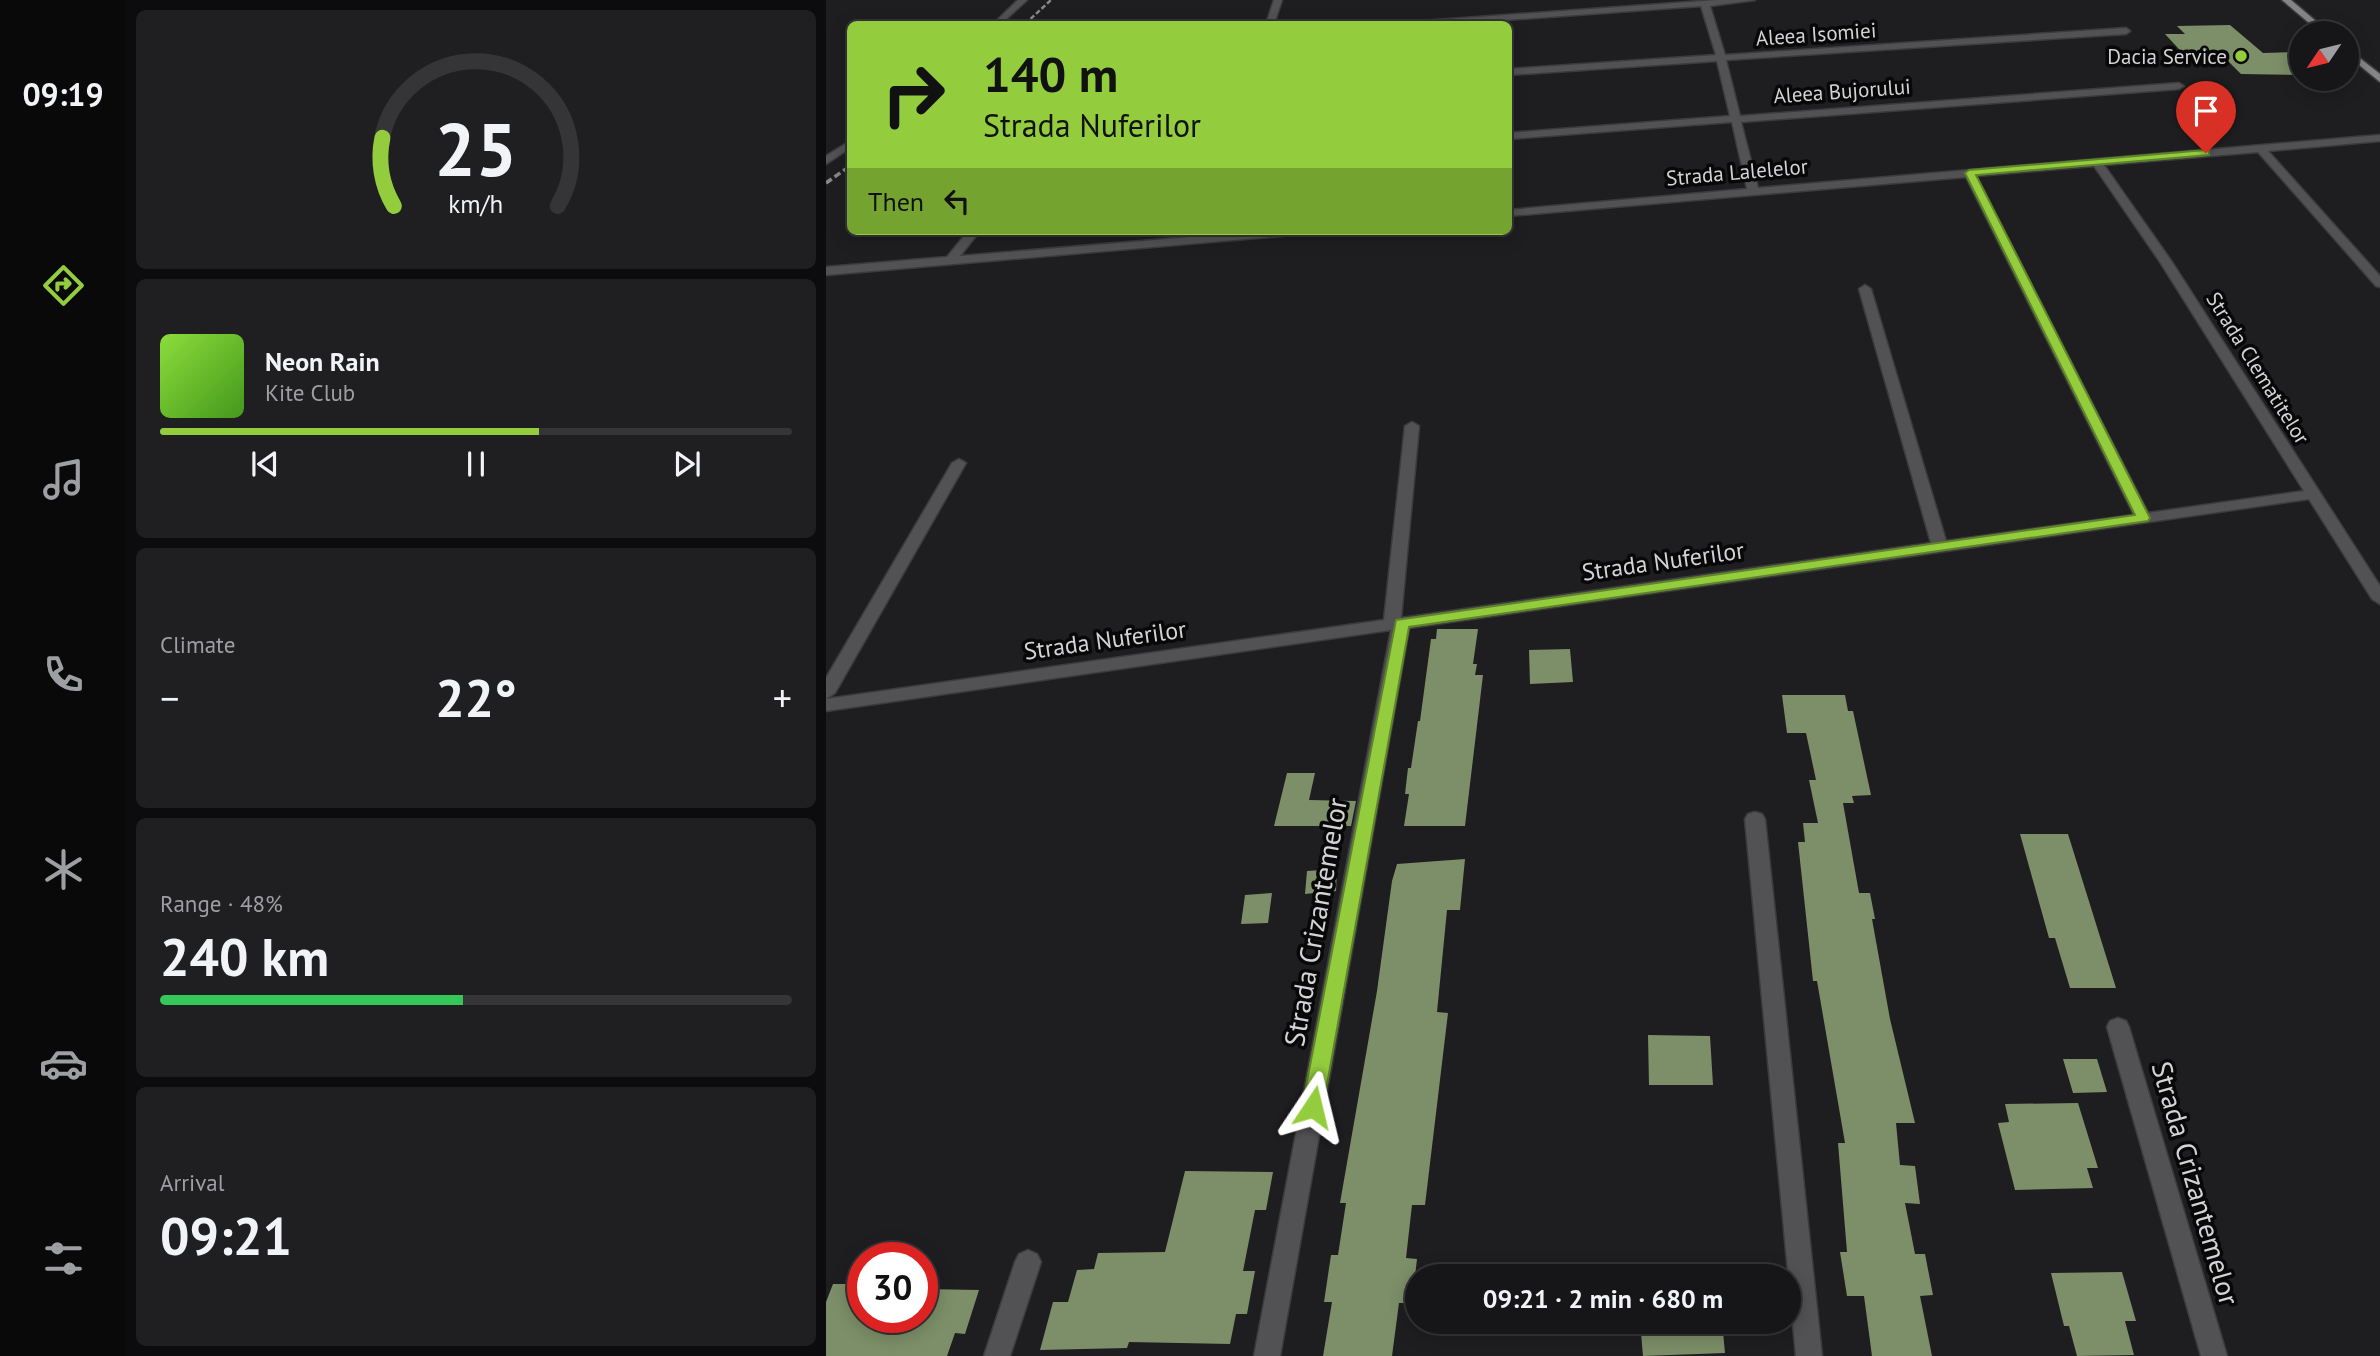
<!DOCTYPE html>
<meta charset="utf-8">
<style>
:root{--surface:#161619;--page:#1f1f22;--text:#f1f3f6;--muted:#9e9fa2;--line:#353538;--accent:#93cc3d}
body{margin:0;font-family:"PT Sans",sans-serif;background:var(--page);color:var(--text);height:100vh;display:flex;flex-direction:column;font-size:26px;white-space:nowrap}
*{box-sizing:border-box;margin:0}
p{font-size:23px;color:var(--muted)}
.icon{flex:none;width:38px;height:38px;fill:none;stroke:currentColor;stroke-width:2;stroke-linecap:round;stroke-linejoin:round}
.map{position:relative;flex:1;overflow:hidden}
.panel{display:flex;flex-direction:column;gap:10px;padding:10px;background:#0c0c0e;width:700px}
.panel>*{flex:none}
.banner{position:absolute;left:21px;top:21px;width:665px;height:214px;border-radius:10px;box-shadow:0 4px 18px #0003,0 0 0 2px var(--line);background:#93cc3d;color:#111;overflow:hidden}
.needle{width:46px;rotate:235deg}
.controls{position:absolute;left:1463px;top:21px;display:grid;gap:14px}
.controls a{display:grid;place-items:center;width:70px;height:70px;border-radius:50%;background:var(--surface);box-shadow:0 4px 18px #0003,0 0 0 2px var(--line);font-size:35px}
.speed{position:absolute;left:21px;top:1242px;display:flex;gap:14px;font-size:35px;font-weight:700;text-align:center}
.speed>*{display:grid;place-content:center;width:91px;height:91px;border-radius:50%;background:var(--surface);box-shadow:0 4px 18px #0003,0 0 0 2px var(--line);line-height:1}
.speed .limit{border:10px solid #d22;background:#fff;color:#111}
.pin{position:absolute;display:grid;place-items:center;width:60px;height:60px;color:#fff;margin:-72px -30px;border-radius:50% 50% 50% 0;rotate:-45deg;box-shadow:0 0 7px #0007}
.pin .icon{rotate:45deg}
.me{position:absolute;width:77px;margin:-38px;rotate:10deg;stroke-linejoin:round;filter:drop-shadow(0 0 5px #0008)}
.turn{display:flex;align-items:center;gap:24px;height:147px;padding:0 21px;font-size:32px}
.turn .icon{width:91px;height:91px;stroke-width:2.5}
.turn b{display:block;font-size:49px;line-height:60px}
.then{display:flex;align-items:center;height:66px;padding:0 21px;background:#0003;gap:14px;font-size:26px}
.big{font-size:52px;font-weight:800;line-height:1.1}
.panel .card{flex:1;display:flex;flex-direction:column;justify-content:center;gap:10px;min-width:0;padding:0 24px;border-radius:10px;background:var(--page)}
.panel .dial{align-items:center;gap:0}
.dial svg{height:182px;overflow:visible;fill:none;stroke:var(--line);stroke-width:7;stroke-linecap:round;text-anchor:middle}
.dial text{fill:var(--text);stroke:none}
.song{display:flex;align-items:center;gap:21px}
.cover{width:84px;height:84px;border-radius:10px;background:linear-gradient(135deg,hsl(90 70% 55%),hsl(100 70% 35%))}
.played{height:7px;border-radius:4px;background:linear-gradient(90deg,var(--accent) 60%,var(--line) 60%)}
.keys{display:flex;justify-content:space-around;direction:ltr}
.heat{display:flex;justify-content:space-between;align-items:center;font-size:38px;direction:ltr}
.charge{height:10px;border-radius:5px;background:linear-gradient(90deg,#34c759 48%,var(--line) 0)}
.trip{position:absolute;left:579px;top:1264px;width:396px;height:70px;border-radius:35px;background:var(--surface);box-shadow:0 4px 18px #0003,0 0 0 2px var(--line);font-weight:800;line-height:70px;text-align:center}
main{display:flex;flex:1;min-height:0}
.dock{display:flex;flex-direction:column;width:126px;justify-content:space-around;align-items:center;background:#09090a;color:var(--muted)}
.dock .icon{width:49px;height:49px}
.dock .current{color:var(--accent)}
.dock b{font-size:32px;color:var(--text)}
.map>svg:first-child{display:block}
.building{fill:#7c8f68}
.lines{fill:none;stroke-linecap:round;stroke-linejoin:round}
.minor-casing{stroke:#3b3b3e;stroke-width:3}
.major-casing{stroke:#3b3b3e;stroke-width:3}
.minor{fill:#525153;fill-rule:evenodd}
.major{fill:#858588;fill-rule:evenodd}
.rail-far1{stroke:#88888b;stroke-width:2.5;stroke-dasharray:5 2.5;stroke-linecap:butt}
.rail{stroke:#88888b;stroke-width:3.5;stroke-dasharray:7 3.5;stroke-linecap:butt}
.route{fill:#93cc3d;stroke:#608528;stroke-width:2}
.poi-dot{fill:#93cc3d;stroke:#080809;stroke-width:2.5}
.labels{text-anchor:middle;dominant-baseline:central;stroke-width:7;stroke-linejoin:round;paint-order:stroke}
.far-street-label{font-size:21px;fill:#d3d2d5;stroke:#080809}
.far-poi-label{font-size:21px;fill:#d3d2d5;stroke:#080809;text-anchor:end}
.street-label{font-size:24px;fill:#d3d2d5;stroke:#080809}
.near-street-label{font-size:28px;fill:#d3d2d5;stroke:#080809}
</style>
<main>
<nav class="dock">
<b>09:19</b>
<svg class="icon current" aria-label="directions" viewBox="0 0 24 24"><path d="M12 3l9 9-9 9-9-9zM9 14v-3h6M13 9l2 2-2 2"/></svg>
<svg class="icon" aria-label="music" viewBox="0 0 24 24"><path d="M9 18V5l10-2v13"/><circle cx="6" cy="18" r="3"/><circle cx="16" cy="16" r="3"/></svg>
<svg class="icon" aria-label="phone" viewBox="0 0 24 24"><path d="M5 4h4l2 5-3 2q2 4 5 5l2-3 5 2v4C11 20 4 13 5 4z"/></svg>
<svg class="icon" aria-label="climate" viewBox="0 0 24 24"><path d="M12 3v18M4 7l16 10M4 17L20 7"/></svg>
<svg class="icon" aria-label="car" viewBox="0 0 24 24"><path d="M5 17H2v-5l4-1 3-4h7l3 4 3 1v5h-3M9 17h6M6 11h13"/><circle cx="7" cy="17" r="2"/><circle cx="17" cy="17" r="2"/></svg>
<svg class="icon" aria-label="filters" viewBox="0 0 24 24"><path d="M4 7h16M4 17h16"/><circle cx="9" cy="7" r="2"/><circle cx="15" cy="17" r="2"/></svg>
</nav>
<section class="panel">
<div class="card dial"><svg viewBox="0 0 100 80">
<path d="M14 69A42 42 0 1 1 86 69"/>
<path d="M14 69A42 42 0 0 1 9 39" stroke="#93cc3d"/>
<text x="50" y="56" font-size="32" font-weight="700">25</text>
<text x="50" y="72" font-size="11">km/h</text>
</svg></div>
<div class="card">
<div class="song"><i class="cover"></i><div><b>Neon Rain</b><p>Kite Club</p></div></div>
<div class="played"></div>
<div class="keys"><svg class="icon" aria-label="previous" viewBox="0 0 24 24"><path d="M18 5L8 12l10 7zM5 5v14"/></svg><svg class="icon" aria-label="pause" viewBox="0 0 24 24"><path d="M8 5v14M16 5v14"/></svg><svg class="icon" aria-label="next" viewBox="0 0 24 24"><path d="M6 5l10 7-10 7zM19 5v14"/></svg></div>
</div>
<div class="card"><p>Climate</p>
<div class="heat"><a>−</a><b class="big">22°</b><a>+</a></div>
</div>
<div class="card"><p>Range · 48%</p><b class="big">240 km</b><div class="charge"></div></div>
<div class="card"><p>Arrival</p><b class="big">09:21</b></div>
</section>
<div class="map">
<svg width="1554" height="1356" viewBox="0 0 1554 1356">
<rect width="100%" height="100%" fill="#1e1e21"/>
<path class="building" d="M1404 25 1437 53 1467 52 1475 60V75L1415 74 1401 60H1363L1339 34H1359L1351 26Z
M611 629H652L647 664H651L649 675H657L639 826H578L583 794H579L582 768H585L592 721H594L605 639H610Z
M744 649 747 682 704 684 703 650Z
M956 695H1019L1022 711H1027L1045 795 1026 796 1028 803H1017L1033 893H1044L1049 919H1046L1064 1019 1089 1123H1070L1074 1165 1089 1166 1094 1204 1079 1203 1089 1254H1099L1107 1295 1094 1296 1106 1356H1046L1038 1296H1021L1014 1252H1021L1012 1143H1019L991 981H987L972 842H979L977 823H992L983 780H990L980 733H961Z
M461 773H489L483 800 530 801 525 826H448Z
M1194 834H1242L1290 988H1244L1229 938H1223Z
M639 859 634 910H621L611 1012 622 1013 599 1205H586L580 1258 591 1259 586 1303H573L566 1356H497L506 1302H498L505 1255H512L520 1203H514L551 991 566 881 571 864Z
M511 869 510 891 479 894 481 871Z
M446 893 442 923 415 924 419 895Z
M822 1035 884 1036 887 1085H823Z
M1237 1059H1271L1281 1092 1247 1093Z
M1252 1103 1272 1168H1261L1267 1188 1189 1190 1172 1123 1183 1122 1179 1104Z
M359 1171 447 1172 440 1210H429L417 1271H429L421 1314H410L404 1344 303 1342 301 1348 214 1350 227 1302H242L251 1270 268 1269 272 1253 339 1252Z
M1296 1272 1310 1321H1299L1308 1355 1251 1356 1243 1326H1238L1225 1273Z
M7 1284H37V1304L32 1318H96V1289L153 1290 139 1334 129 1333 121 1356H0V1302Z
M814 1321H896L899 1353 817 1356Z"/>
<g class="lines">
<defs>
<path id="minor" d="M192 0H201L175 24H167Z
M448 0H456L448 24H440Z
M891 0H929L884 6 899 55 1300 28 1304 31 1300 34 900 60 914 116 1353 83 1358 86 1353 89 915 122 932 188 1554 135V141L1442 151 1554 276V287L1550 286 1432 152 1278 165 1346 262 1554 586V604L1546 599 1483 499 583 628 454 1356H428L565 630 0 711V699L558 620 579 426 586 422 593 426 575 618 1105 543 1033 289 1039 285 1045 289 1120 541 1308 515 1140 177 682 216V210L921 189 906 122 682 139V133L904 116 891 61 682 75V69L890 55 875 6 624 24H592L596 21ZM1268 166 1334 262 1478 491 1322 513 1150 176Z
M24 141V148L0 164V156Z
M142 231H154L134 256 437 231H484L478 234 0 275V267L121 257Z
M133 459 140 463 9 693 0 699V678L126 463Z
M929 812 936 814 939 819 996 1356H970L919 819 922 814Z
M1292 1018 1300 1021 1303 1027 1401 1356H1375L1281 1027 1284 1021Z
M202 1250 211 1254 215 1262 184 1356H158L189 1262 193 1254Z"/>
<path id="major" d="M1456 0H1465L1504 33H1495Z
M1521 48 1554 74V82L1521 55Z"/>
</defs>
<use href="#minor" class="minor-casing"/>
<use href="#major" class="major-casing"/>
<use href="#minor" class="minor"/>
<use href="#major" class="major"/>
<path class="rail-far1" d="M199 24 225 0"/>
<path class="rail" d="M0 183 24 166"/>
</g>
<path class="route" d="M1380 150 1383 151V155L1150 175 1324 518 1322 521 583 627 497 1107 494 1113 487 1116 479 1113 476 1107 570 620 1309 515 1139 173 1143 170Z"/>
<circle class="poi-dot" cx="1415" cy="56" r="7"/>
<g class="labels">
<g class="far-street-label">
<text transform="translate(990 34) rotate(-4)">Aleea Isomiei</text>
<text transform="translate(1016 91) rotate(-4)">Aleea Bujorului</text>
<text transform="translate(911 172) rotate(-5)">Strada Lalelelor</text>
<text transform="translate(1432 368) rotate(58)">Strada Clematitelor</text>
</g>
<g class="far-poi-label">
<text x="1401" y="56">Dacia Service</text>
</g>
<g class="street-label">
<text transform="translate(837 561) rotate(-8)">Strada Nuferilor</text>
<text transform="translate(279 640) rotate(-8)">Strada Nuferilor</text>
</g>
<g class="near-street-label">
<text transform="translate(489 922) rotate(-80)">Strada Crizantemelor</text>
<text transform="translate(1370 1183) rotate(74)">Strada Crizantemelor</text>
</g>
</g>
</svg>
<div class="controls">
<a><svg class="needle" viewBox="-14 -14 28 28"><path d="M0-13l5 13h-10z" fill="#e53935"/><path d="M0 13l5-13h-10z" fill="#9e9fa2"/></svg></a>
</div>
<div class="speed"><div class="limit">30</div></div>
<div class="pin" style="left:1380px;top:153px;background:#d93025"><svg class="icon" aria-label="arrive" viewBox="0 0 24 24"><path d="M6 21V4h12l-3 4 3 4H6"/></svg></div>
<svg class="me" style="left:487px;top:1107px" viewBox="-20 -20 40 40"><path d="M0-17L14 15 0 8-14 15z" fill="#93cc3d" stroke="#fff" stroke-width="4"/></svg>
<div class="trip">09:21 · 2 min · 680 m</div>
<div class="banner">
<div class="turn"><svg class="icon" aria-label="right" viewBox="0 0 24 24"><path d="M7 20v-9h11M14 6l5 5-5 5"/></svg><div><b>140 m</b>Strada Nuferilor</div></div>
<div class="then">Then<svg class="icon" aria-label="left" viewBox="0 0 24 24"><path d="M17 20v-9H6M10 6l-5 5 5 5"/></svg></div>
</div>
</div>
</main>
